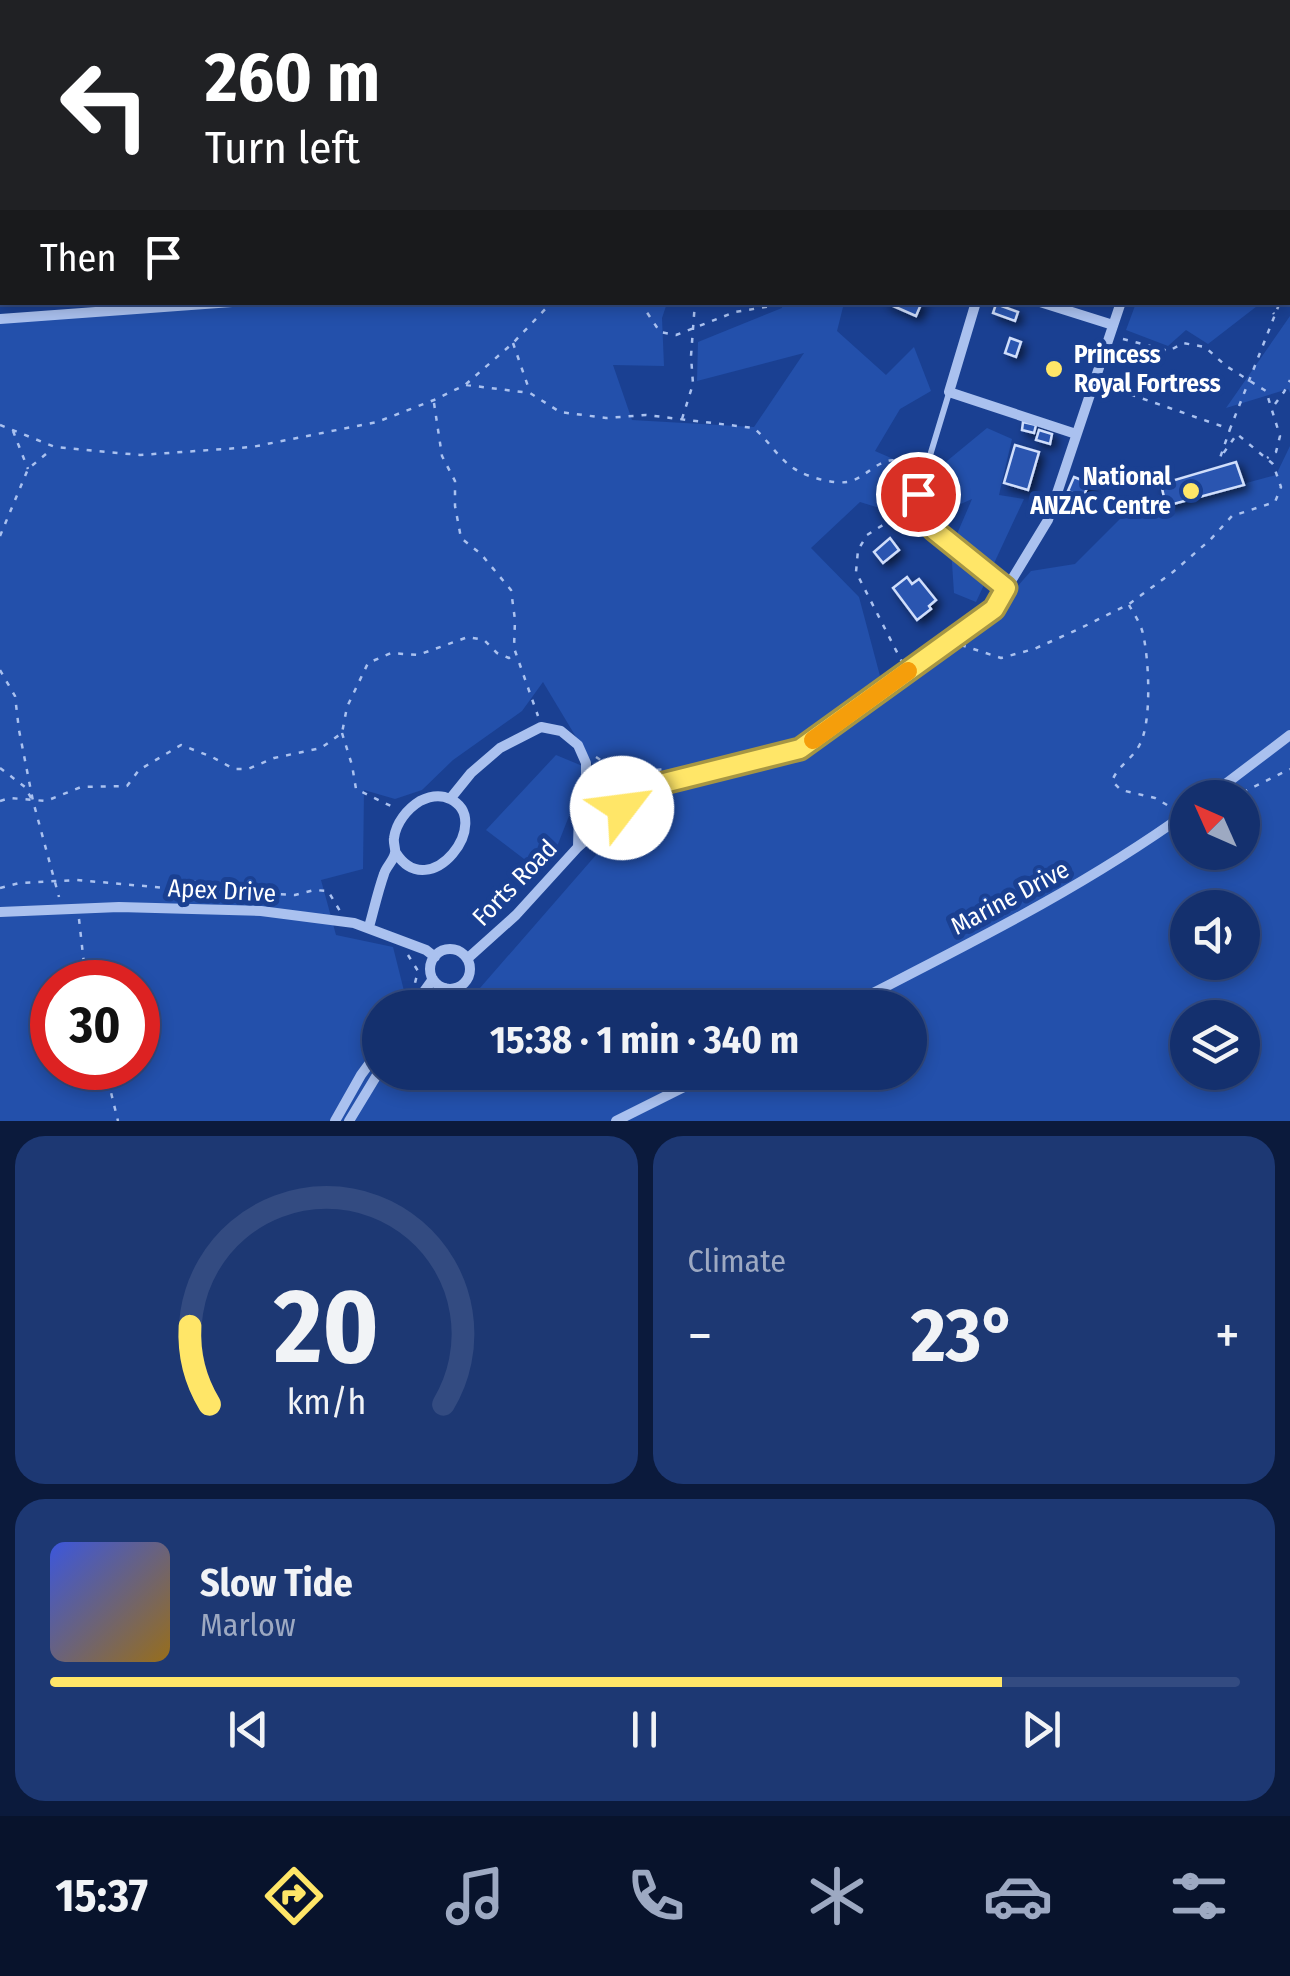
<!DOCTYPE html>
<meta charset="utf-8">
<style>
:root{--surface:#14306e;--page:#1d3873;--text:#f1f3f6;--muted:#9da9c2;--line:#334b81;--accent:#ffe668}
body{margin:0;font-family:"Fira Sans Condensed",sans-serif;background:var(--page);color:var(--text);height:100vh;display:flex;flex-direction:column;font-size:38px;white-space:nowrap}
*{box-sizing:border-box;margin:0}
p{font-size:32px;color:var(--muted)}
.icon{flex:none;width:55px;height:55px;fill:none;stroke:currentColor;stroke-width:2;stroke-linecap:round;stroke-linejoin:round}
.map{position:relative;height:1121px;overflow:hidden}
.panel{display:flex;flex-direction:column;gap:15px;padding:15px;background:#0b1a3c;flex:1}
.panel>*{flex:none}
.banner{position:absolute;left:0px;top:0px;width:1290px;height:305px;box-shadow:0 5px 15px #0003,0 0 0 2px var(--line);background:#202124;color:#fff;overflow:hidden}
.needle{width:65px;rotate:315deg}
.buttons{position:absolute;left:1170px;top:780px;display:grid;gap:20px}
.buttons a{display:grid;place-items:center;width:90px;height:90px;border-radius:50%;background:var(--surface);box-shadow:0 5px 15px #0003,0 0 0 2px var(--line);font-size:50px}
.speed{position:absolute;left:30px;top:960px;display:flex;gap:20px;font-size:50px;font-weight:700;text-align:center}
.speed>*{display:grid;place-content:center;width:130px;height:130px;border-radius:50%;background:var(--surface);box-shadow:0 5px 15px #0003,0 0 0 2px var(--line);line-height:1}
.speed .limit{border:15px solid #d22;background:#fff;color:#111}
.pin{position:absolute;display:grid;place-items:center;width:85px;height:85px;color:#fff;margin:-42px;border:5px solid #fff;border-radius:50%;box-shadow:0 2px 10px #0007}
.me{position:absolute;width:110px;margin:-55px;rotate:60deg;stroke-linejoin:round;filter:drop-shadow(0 0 8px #0008)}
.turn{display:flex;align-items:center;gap:35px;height:210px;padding:0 40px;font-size:45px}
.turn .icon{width:130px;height:130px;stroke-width:2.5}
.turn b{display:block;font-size:70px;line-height:85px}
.then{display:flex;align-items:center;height:95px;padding:0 40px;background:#0003;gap:20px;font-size:38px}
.big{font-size:75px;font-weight:700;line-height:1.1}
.panel .tile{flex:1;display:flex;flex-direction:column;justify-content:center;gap:15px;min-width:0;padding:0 35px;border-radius:30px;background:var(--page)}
.panel .dial{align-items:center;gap:0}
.dial svg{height:260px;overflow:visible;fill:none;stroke:var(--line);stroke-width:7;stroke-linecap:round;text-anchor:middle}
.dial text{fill:var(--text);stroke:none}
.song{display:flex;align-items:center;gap:30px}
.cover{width:120px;height:120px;border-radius:15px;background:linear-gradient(135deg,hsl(230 70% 55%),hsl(40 70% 35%))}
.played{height:10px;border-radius:5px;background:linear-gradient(90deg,var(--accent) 80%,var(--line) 80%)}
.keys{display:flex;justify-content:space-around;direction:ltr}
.heat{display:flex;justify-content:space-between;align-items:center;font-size:55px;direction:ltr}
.panel .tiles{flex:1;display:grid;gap:15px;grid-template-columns:1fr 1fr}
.tile:last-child{grid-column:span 2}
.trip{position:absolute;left:362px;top:990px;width:565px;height:100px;border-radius:50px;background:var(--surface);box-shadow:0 5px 15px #0003,0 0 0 2px var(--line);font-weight:700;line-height:100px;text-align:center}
.tab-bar{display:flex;height:160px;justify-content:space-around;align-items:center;background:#08132c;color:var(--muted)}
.tab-bar .icon{width:70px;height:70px}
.tab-bar .active{color:var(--accent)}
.tab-bar b{font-size:45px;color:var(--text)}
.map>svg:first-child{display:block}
.green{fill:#2350ab;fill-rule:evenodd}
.building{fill:#2955b0;stroke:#d0defb;stroke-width:2.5;filter:url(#shadow)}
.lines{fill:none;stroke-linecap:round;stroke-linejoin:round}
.path{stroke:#aac1ef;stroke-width:2.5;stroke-dasharray:5 8;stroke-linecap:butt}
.lane{stroke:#aac1ef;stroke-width:6}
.street{stroke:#aac1ef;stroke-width:10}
.route-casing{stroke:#a69644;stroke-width:25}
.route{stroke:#ffe668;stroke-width:18}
.slow{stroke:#f59e0b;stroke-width:18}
.poi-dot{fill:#ffe668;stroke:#1a4092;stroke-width:4}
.labels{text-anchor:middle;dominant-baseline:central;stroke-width:10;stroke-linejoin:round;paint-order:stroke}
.poi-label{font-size:25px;font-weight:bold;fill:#fff;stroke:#1a4092;text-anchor:start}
.street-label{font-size:25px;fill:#fff;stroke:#1a4092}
</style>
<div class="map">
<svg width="1290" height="1121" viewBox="0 0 1290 1121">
<defs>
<filter id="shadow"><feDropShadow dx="4.5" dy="4.5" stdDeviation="5" flood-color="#0009"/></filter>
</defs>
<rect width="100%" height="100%" fill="#1a4092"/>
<path class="green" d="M658 0H1209V2H655Z
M1276 0H1290V299L1288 282V2H1275Z
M232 302 667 303 662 318 664 366 613 365 632 420 754 427 804 353 697 381 698 342 782 308V303H844L837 331 886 375 914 347 931 391 900 409 875 451 930 475 987 428 1012 439 999 495 1024 499 976 602 954 593 951 548 972 499 936 515 899 492 886 510 860 502 811 548 859 597 884 691 979 630 1031 571 1075 564 1133 506H1162L1276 475 1290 446V1121H0V319ZM543 682 597 772 556 755 486 830 528 862 556 849 571 811 609 840 480 988 458 1007 910 1008V1072H380V1008L408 1007 393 947 336 935 321 880 363 869 364 790 395 799 422 790 453 760 522 711ZM1188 798H1242V852H1188ZM1188 908H1242V962H1188ZM52 982H138V1068H52ZM1188 1018H1242V1072H1188Z
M1136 303V302L1261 303 1208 344 1186 330 1168 346 1126 330Z
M1290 316V393L1288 389 1226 408Z"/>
<path class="building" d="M884 302H922L916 316Z
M996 304 1018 312 1015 321 993 313Z
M1010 338 1021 342 1016 357 1005 353Z
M1023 422 1036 425 1034 433 1022 430Z
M1039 430 1052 434 1050 444 1036 440Z
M1015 445 1039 452 1028 490 1004 483Z
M1236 462 1244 485 1166 506 1161 484Z
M1074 477 1089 483 1083 498 1068 491Z
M890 538 899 550 883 563 874 552Z
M907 577 912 584 919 579 936 600 929 606 931 609 917 620 893 588Z"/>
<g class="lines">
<path class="path" d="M699 2 701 0
M743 2 744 0
M1005 2 1007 0
M1288 51 1290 53
M1288 69 1290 65
M1288 152 1290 153
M1288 287 1290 284
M640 302 660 332 676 335 735 312 796 302
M1266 302 1274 314
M1123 339 1169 351 1183 343 1205 347 1226 366 1266 391 1280 436 1276 452 1267 458
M513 343 530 392
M466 385 530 393 560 412 606 418 646 415 754 428C771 443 780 462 800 472 812 478 833 484 847 482 864 480 880 456 897 461 903 463 911 471 916 475
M1106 386 1230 429 1280 302
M434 403 442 456 455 481V506L461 538 481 554 511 590 515 620 514 648 538 716
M1275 404 1284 392 1290 380
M682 419 693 384 691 356 695 302
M0 425 55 447 140 455 252 447 377 422 434 400 465 385 513 343 552 302
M13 431 28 469
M0 536 28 469 52 449
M1129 605C1134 614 1141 624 1143 634 1149 659 1152 721 1140 744 1132 760 1119 764 1112 781L1121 790 1155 798 1174 809
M961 645 1001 658 1034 649 1079 629 1129 604 1173 572 1210 540 1232 516 1275 502 1281 487 1273 464 1237 434 1220 458 1230 429
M903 664 856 572 858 550 867 535 907 510 911 504
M0 670 15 696 19 730 33 801 59 897
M342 733 352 765 356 789 395 808
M596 757 619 772 668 769
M0 768 25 787 31 798
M1231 798 1290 769
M0 801 10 798 46 801 81 787 127 786 139 770 181 745 212 757 234 769H248L274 758 321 748 342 733 347 707 368 663 391 653 418 655 468 637 484 640 497 653 509 658 516 653
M0 888 19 883 77 880 177 889 195 882 212 889 248 886 276 894 295 895 314 890 328 891 340 911
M79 919 86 982
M408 955 418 971 415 983
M105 1068 118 1121"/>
<path class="lane" d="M949 393 918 495 922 517 934 530 1006 588"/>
<path class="street" d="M164 0 166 2
M1210 0V2
M82 2 89 0
M298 2 300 0
M500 2 502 0
M1231 2 1232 0
M0 13H2
M0 154 2 155
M976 302 949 392 1076 434
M1040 302 1113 325
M0 319 232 302
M1207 798 1290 735
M450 799 471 773 500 748 541 727 561 731 578 745 586 763V789L579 809 578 847
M0 912 119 907 261 911 354 923 426 950 435 957
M369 927C374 909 378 891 384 874 386 867 394 860 395 853 396 849 393 843 394 838 396 823 407 809 420 801 430 796 440 794 450 799 495 820 430 906 396 853
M430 969a20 20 0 1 1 40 0a20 20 0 1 1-40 0Z
M467 959 516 915 578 847 644 788 800 749 994 609 1048 520 1121 302
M412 1008 433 979
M429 1008 445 988
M844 1008C964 946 1078 891 1188 812
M335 1121 361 1075 380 1049
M349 1121 380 1070
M616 1121 714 1072"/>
</g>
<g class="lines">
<defs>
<path id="route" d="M622 808 644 788 800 749 994 609 1006 588 934 530 922 516 918 494"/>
</defs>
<use href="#route" class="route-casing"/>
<use href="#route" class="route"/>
<path class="slow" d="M813 740 908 671"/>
</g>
<g class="poi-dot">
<circle cx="1054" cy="369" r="10"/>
<circle cx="1191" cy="491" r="10"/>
</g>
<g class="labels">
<g class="poi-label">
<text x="1074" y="355">Princess<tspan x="1074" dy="29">Royal Fortress</tspan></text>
<text x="1171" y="477" text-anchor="end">National<tspan x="1171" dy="29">ANZAC Centre</tspan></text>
</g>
<g class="street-label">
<text transform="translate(515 883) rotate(-46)">Forts Road</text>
<text transform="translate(222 891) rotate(3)">Apex Drive</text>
<text transform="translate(1010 898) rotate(-28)">Marine Drive</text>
</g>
</g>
</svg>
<div class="buttons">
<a><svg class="needle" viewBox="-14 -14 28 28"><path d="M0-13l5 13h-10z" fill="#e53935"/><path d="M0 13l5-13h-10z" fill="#9da9c2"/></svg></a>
<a><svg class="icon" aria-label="sound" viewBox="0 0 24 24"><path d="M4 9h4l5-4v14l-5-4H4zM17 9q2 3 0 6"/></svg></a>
<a><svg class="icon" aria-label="layers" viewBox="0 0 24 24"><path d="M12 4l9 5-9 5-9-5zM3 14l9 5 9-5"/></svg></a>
</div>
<div class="speed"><div class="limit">30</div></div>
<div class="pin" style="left:918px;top:494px;background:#d93025"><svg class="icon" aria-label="arrive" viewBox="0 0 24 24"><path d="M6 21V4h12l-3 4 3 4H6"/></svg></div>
<svg class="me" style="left:622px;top:808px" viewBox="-20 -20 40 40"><circle r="19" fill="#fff"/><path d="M0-13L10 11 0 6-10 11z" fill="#ffe668"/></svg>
<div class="trip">15:38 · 1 min · 340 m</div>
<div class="banner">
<div class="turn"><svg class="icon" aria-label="left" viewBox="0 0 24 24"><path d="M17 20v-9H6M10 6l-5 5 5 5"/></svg><div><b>260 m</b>Turn left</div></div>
<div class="then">Then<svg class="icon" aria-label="arrive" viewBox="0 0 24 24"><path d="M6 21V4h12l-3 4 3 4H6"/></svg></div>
</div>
</div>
<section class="panel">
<div class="tiles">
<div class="tile dial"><svg viewBox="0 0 100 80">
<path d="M14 69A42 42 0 1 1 86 69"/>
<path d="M14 69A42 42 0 0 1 8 45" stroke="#ffe668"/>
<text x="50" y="56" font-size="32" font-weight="700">20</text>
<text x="50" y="72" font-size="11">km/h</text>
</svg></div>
<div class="tile"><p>Climate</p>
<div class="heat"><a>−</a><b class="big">23°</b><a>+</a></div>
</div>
<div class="tile">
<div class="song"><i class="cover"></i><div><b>Slow Tide</b><p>Marlow</p></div></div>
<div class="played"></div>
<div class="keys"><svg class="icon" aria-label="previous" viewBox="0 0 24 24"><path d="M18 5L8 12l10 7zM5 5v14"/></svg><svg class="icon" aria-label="pause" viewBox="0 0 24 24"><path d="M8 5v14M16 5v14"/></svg><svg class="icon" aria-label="next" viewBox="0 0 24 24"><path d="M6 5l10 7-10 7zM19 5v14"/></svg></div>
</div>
</div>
</section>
<nav class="tab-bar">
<b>15:37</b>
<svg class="icon active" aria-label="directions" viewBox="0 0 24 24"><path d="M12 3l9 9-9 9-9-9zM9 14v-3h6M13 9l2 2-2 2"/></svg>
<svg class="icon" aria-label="music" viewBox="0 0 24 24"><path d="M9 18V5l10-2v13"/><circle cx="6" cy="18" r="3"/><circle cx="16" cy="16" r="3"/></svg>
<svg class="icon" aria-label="phone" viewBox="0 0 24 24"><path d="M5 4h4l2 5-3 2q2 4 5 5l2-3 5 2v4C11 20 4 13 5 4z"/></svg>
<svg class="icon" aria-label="climate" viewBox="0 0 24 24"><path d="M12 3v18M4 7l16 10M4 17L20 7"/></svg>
<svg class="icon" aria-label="car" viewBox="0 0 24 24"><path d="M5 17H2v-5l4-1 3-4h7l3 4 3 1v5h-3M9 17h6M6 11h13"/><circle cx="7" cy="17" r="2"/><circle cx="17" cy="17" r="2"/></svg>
<svg class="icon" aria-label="filters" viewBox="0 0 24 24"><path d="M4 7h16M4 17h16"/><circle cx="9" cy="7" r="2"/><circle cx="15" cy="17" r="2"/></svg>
</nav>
